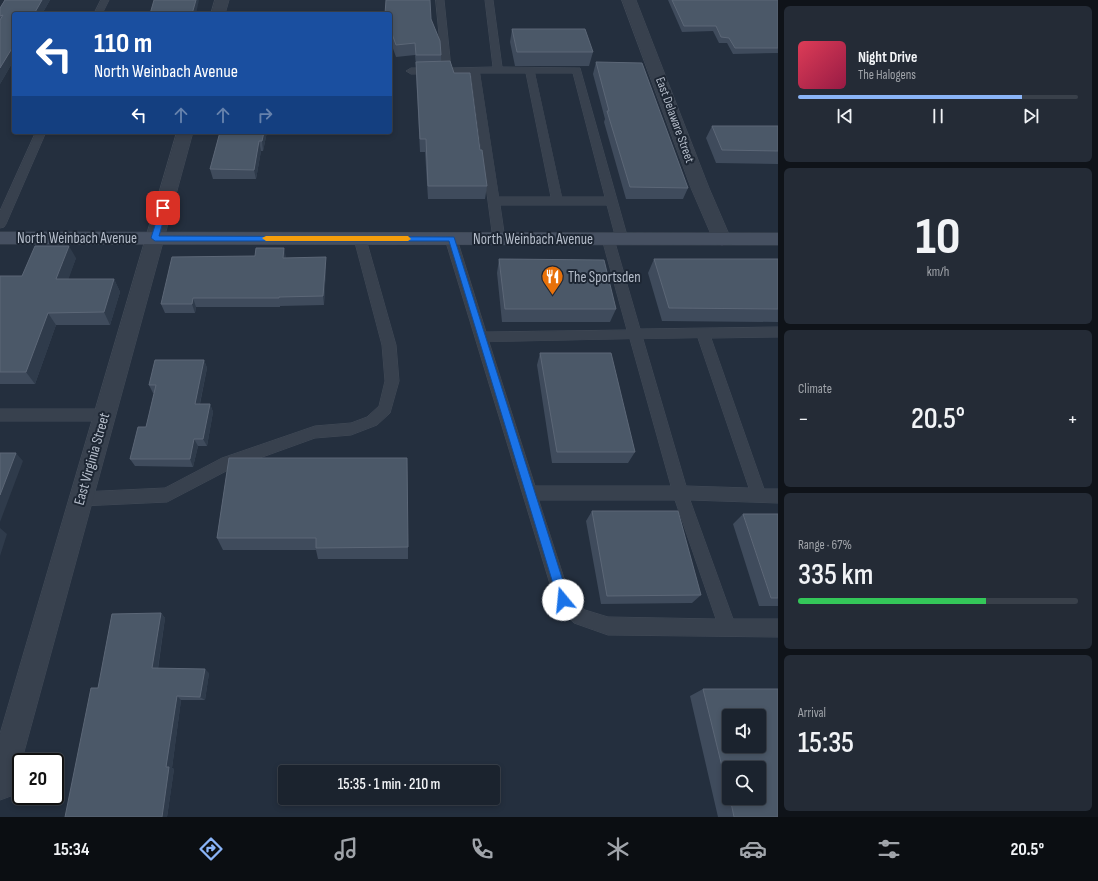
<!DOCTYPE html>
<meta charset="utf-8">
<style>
:root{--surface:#1b232e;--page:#242b36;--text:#f1f3f6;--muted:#a0a4aa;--line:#39404a;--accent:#8ab4f8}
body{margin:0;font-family:"Sofia Sans Condensed",sans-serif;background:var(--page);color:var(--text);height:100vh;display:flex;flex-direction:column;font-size:15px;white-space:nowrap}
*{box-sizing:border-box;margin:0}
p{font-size:13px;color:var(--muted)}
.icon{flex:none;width:22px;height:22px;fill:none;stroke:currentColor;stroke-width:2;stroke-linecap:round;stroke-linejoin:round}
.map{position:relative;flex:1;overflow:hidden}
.details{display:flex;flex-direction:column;gap:6px;padding:6px;background:#0f1319;width:320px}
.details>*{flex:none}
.guide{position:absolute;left:12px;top:12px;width:380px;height:122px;border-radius:4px;box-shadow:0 2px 6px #0003,0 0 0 1px var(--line);background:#1a4fa0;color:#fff;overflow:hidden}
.tools{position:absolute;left:722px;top:709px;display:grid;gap:8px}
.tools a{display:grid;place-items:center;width:44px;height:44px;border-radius:4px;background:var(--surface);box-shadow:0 2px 6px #0003,0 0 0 1px var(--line);font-size:20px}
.speed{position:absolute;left:12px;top:753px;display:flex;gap:8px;font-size:20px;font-weight:700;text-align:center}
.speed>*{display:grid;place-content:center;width:52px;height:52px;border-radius:50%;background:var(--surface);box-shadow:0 2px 6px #0003,0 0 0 1px var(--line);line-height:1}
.speed .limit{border:2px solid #111;border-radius:6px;background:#fff;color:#111}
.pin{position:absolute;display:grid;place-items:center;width:34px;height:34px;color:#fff;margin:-17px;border-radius:8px;box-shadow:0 2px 6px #0006}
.me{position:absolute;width:44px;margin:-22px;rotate:343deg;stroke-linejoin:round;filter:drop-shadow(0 0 3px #0008)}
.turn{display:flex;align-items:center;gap:14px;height:84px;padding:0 16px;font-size:18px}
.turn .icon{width:52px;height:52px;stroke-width:2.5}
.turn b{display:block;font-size:28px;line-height:34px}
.lanes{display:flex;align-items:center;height:38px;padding:0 16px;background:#0003;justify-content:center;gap:20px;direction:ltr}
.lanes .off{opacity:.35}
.big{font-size:30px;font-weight:600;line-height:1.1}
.details .card{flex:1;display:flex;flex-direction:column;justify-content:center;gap:6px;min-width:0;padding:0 14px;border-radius:6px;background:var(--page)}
.details .dial{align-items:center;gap:0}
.dial b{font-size:52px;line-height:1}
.song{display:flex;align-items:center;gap:12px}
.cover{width:48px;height:48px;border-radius:6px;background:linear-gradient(135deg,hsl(350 70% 55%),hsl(340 70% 35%))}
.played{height:4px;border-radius:2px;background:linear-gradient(90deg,var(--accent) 80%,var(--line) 80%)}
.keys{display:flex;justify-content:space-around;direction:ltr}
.heat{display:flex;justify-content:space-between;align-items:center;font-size:22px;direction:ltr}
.charge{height:6px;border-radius:3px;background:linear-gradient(90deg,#34c759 67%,var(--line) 0)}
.trip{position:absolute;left:278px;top:765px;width:222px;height:40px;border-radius:4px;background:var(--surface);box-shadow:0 2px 6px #0003,0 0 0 1px var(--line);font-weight:600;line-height:40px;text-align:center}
.tab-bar{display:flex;height:64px;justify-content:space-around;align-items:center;background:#0b0e12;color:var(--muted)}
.tab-bar .icon{width:28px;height:28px}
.tab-bar .current{color:var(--accent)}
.tab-bar b{font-size:18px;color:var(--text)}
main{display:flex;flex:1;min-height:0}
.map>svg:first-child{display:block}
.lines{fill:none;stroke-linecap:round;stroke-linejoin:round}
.service-casing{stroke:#414a57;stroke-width:1}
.minor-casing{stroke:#414a57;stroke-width:1}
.secondary-casing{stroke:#414a57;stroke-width:1}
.service{fill:#38414e;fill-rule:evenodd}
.minor{fill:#38414e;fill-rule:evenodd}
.secondary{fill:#465061;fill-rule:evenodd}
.wall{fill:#3f4b5c;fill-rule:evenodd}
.shaded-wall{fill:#2f3b4b}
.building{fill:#4b5868;stroke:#5c6777;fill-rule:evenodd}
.route{fill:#1a73e8;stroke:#114b97}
.slow{fill:#f59e0b}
.labels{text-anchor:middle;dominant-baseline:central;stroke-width:4;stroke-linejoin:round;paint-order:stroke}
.far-street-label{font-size:13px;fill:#b4bcc9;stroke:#1d2633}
.street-label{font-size:15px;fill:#b4bcc9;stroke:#1d2633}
.poi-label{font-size:15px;fill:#b4bcc9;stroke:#1d2633;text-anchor:start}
</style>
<main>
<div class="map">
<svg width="778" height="817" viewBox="0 0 778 817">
<rect width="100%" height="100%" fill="#242f3e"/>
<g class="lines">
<defs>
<path id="service" d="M101 0H109L102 14H94Z
M436 0H444L451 68 493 67 485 0H493L502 67 580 68 628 239 626 242H618L616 239 607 205H500L505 239 503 242H495L493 239 471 73 411 74 406 71 411 68H442ZM480 73H526L551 197H499ZM535 73H573L605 197H562Z
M36 132H46L6 224 4 227 0 228V211Z
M360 235 364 236 366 239 396 345 399 381 390 413 377 425 351 435 315 438 232 468 167 502 81 506 76 504 73 499 76 494 81 492 165 488 222 458 315 426 351 423 367 417 379 406 385 381 382 345 354 239 356 236Z
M451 235 455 236 457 239 486 332 627 330 602 239 604 236H612L614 239 640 329 778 327V337L711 338 764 489H778V503L690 500 733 619H778V637L608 635 574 623 557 607 445 239 447 236ZM698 338 749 488 686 486 643 339ZM630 339 671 486H535L489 342ZM539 500H675L716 619 608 617 585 610 570 596Z
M0 409H105L110 411 112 415 110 419 105 421H0Z"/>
<path id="minor" d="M215 0H229L225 14H211Z
M622 0H636L709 188 731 239 728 243 722 245 716 243 713 239 691 188Z
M177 132H193L15 785 11 796 0 800V734Z"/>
<path id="secondary" d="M0 232 778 233V245L0 244Z"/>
</defs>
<use href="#service" class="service-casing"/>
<use href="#minor" class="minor-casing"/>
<use href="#secondary" class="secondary-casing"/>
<use href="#service" class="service"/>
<use href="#minor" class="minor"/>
<use href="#secondary" class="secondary"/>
</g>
<path class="wall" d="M4 0H50L42 14H14V60L0 84V8L4 1Z
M668 0H778V53L733 54 727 43H719L713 31 682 32Z
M390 14 431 19 441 55V61L480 150 487 186 485 199H428L425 152H420L416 75V66L415 55 396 57 390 40Z
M512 29 593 52 589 66H515L510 42Z
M596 62 688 188 683 199H626L604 122 605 119 593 74Z
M712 126H778V164L716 163 706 138Z
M220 132H267L263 151H261L256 179H213L210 169Z
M76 258 68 279H114L120 292 110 325H56L35 384H0V276H22Z
M285 258 326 266 324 305 280 306V307H196L195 313H165L161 304Z
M499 259 616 309 610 322H502L497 273Z
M654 259H778V322L662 321 648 273Z
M540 353 635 452 628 463H552L537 365Z
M204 360 207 368 200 404H210L213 412 207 446H198L193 467 135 466 130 459 146 427 154 393H153L149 385Z
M229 458 408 547V559H318L316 550H223L217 538Z
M592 511 701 595 692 603 601 604 586 521Z
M743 514H778V606H759L733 524Z
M161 613 165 618 158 669 209 673 205 700H181L172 768 174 769 167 817 98 688Z
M703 689 778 817H718L690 696ZM729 768 759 798H729Z"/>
<path class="shaded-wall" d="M42 0H50L42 14H34Z
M196 0H199L196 14H192Z
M14 45V60L0 84V68Z
M264 132H267L263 151 262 141Z
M259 141 261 151 256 179 254 170Z
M69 246 76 258 64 292 56 279Z
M284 248 286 257 284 267 283 258Z
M326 257V266L324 305 323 296Z
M114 279 120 292 110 325 104 312Z
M193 298 196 307 195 313 192 304Z
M48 313 56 325 35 384 26 372Z
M204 360 207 368 198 412 195 404Z
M210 404 213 412 207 446 203 439Z
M194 439 198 446 193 467 190 459Z
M16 453 23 461 0 522V495Z
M0 528 7 534 0 556Z
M161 613 165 618 157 673 152 668Z
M205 669 209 673 205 700 200 697Z
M177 696 181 700 172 768 174 769 167 817H162L166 767Z"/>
<path class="building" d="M5 0H42L34 14H14V45L0 68V20L3 15 0 16V8Z
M154 0H196L192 14H150Z
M386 0H430L431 19 440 41 441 55H416L415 43 396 45 390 28V14H385Z
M672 0H778V48H735L729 38 721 37 716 26H684Z
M512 29H585L593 52H517Z
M450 61 454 73H470L480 150H482L487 186H428L426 139H420L416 62Z
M596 62 642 63 688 188 630 187 607 111H609Z
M712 126H778V151L722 150Z
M220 132H264L262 141H259L254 170 210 169Z
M35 246H69L56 279H114L104 312 48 313 26 372H0V276H22Z
M256 248H284L283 258 326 257 323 296 279 297V298H193L192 304H161L172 257 255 256Z
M499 259 604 260 616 309H505Z
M654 259H778V309L669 308Z
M540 353H611L635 452H557Z
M155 360H204L195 404H210L203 439H194L190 459H130L138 427H146L156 385H149Z
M0 453H16L0 495Z
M229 458H407L408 547 316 548V538H217Z
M592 511H678L701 595 607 596Z
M743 514H778V598H771Z
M161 613 152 668 205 669 200 697 177 696 166 767H169L162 817H65L91 688H98L112 614Z
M703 689H778V817H734L730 798H759V768H729V795ZM729 716H759V746H729Z"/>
<path class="route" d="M161 206H163L167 208 159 236 454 237 569 600 567 604 563 606 559 604 558 600 449 241H155L151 238Z"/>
<path class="slow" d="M266 236H408L411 239 408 241H266L262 238Z"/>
<defs>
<symbol id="restaurant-pin" viewBox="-11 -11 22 30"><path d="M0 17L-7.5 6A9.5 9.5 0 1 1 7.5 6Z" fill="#e8710a" stroke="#1d2633"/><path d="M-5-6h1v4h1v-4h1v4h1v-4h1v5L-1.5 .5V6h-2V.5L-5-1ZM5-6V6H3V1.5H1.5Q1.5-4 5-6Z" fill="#fff"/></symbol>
</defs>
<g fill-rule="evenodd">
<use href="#restaurant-pin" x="540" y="264" width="25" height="34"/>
</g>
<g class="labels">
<g class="far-street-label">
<text transform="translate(675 120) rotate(70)">East Delaware Street</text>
</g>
<g class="street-label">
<text x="77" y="238">North Weinbach Avenue</text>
<text x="533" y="239">North Weinbach Avenue</text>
<text transform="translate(92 459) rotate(-74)">East Virginia Street</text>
</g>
<g class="poi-label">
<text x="568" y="277">The Sportsden</text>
</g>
</g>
</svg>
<div class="tools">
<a><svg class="icon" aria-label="sound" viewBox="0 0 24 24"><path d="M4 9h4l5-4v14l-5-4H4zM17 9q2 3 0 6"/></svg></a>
<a><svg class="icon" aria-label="search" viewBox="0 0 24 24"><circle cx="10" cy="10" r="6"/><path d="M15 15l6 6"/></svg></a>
</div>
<div class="speed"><div class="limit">20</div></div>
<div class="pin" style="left:163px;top:208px;background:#d93025"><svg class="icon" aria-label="arrive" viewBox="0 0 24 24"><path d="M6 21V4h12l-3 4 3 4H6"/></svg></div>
<svg class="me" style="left:563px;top:600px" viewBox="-20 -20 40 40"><circle r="19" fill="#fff"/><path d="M0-13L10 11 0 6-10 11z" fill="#1a73e8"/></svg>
<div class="trip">15:35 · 1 min · 210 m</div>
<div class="guide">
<div class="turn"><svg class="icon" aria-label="left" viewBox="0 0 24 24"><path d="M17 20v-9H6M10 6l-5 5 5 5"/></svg><div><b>110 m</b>North Weinbach Avenue</div></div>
<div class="lanes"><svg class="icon" aria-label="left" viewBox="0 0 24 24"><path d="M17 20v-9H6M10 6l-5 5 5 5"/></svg><svg class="icon off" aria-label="ahead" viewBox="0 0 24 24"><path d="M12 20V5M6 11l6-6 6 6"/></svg><svg class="icon off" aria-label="ahead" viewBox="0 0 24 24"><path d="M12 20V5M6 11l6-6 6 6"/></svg><svg class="icon off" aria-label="right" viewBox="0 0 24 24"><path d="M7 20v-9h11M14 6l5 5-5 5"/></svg></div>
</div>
</div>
<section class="details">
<div class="card">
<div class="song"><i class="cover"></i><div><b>Night Drive</b><p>The Halogens</p></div></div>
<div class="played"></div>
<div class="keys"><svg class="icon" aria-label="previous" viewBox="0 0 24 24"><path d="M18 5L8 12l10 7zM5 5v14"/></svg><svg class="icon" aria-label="pause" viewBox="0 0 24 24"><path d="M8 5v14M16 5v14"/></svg><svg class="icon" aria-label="next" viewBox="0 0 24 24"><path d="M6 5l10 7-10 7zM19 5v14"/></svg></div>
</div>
<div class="card dial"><b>10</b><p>km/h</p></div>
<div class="card"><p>Climate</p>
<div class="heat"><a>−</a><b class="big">20.5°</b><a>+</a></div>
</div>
<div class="card"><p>Range · 67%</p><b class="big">335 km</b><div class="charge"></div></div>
<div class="card"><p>Arrival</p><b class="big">15:35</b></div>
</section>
</main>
<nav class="tab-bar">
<b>15:34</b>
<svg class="icon current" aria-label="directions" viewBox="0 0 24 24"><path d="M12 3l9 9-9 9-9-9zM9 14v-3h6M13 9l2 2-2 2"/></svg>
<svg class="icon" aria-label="music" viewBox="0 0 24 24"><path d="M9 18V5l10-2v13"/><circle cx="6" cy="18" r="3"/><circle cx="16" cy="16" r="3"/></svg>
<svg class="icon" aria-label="phone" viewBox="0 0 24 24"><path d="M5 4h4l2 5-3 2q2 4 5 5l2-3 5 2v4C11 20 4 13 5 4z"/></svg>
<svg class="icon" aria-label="climate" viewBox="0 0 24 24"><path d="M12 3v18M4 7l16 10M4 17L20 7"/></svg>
<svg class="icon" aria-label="car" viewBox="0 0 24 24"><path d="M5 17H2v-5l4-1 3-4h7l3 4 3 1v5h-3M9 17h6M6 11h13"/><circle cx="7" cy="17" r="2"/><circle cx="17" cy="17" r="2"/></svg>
<svg class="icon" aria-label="filters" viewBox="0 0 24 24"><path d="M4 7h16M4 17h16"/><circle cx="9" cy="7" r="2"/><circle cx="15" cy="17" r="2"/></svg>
<b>20.5°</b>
</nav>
